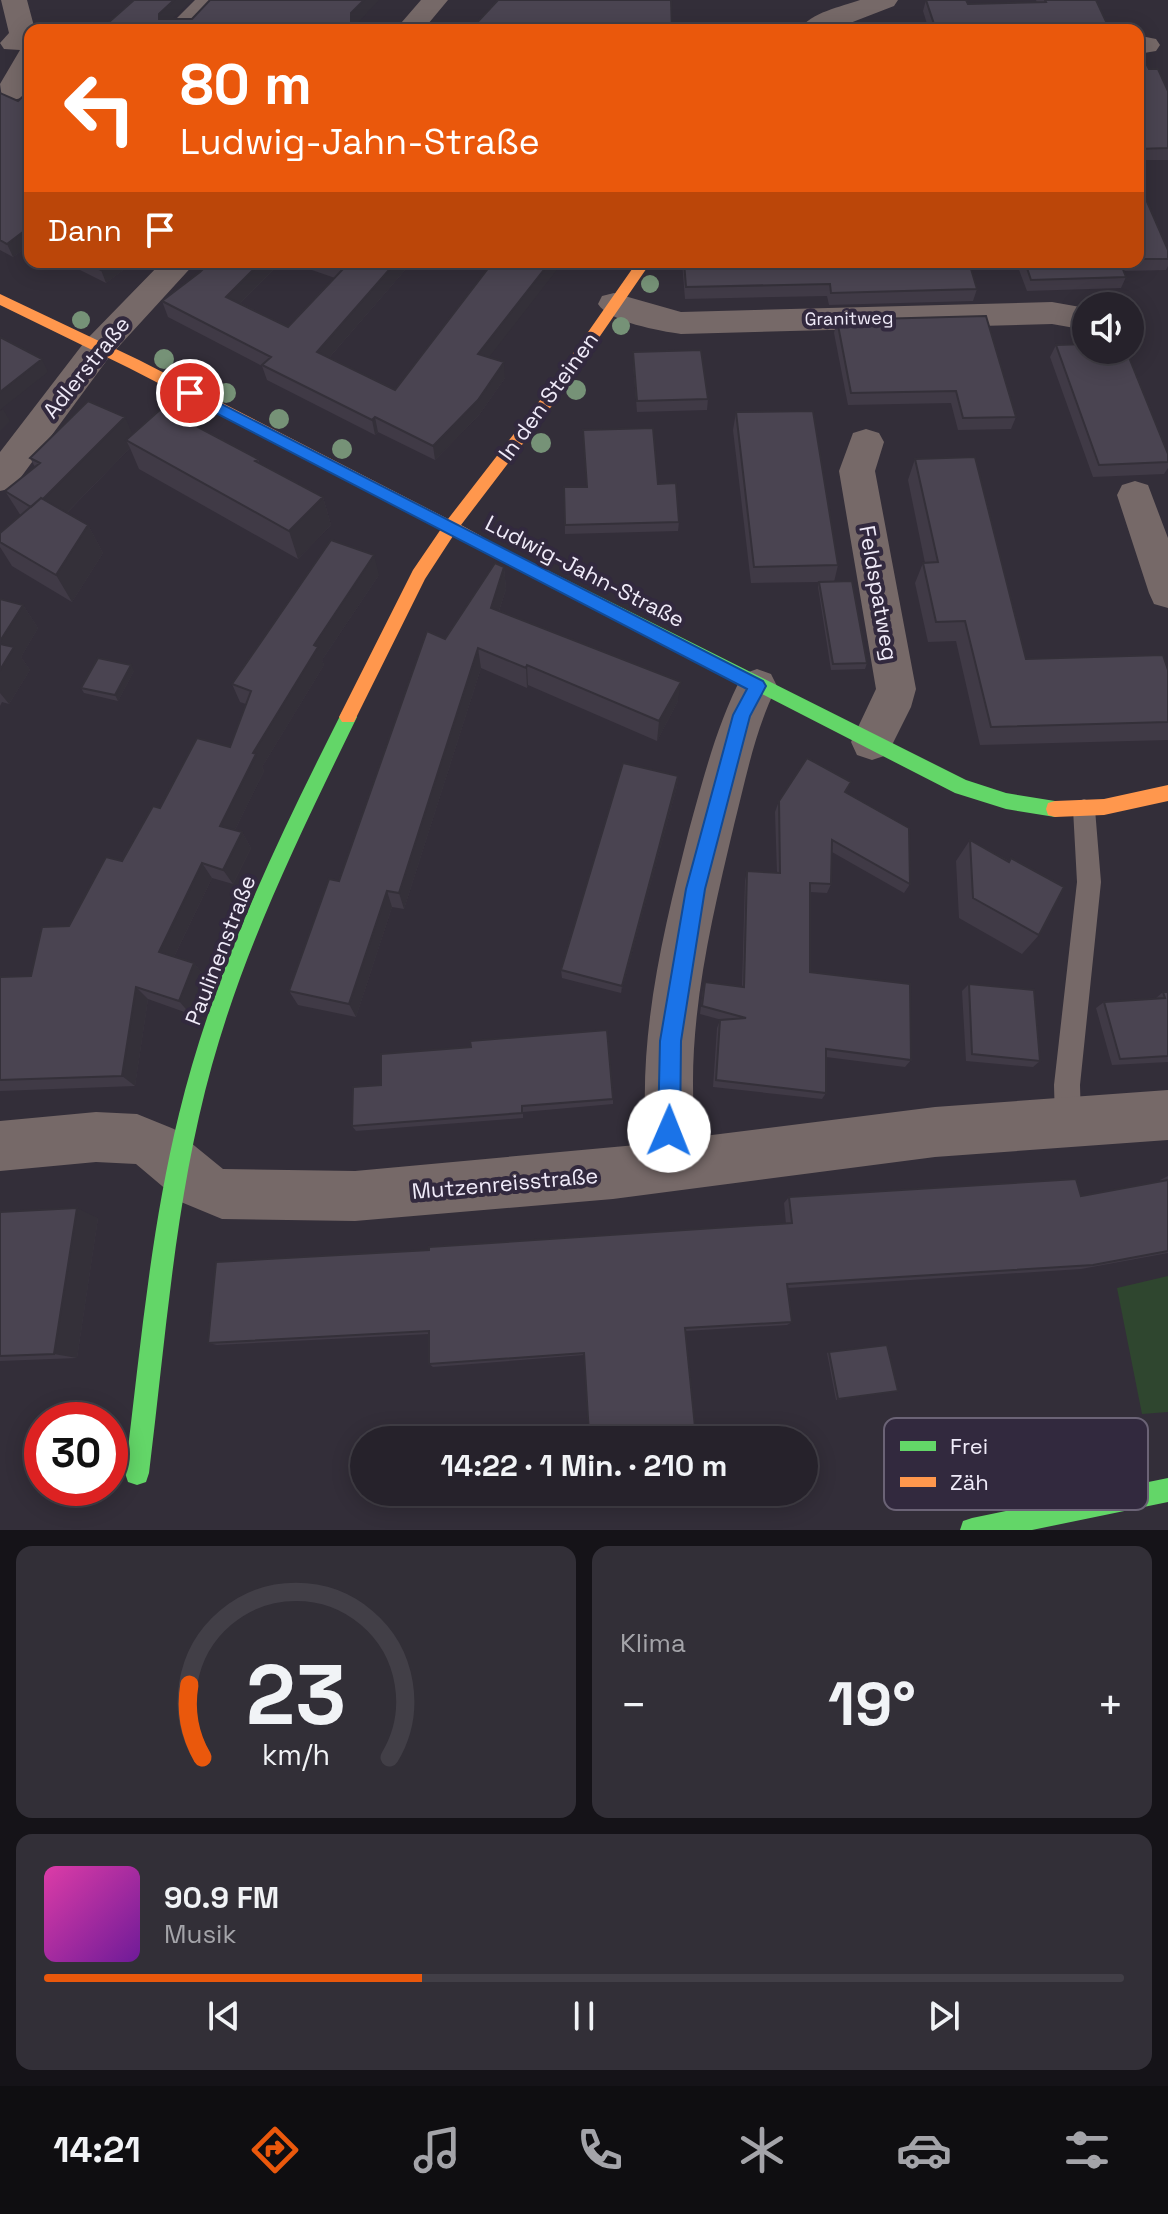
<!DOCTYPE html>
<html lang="de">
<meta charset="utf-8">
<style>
:root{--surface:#26222b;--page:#322f37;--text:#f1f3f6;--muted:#a4a4a9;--line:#423f47;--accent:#ea580c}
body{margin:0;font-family:"Space Grotesk",sans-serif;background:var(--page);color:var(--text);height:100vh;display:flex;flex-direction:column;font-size:30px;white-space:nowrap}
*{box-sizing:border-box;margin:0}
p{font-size:26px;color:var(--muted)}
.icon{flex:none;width:44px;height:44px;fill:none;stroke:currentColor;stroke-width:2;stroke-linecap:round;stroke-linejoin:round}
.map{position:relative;height:1530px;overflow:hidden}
.sheet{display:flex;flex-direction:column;gap:16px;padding:16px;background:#151318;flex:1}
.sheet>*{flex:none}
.banner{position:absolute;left:24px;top:24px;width:1120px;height:244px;border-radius:16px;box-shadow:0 4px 20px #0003,0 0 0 2px var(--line);background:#ea580c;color:#fff;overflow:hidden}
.tools{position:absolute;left:1072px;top:292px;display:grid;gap:16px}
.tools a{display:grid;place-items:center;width:72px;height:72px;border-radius:50%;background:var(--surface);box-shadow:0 4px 20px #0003,0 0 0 2px var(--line);font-size:40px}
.speed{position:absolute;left:24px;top:1402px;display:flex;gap:16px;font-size:40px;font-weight:700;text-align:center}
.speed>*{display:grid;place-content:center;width:104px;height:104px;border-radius:50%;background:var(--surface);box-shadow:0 4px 20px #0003,0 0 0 2px var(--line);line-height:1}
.speed .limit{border:12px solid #d22;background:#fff;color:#111}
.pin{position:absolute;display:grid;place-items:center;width:68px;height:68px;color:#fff;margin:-34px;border:4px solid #fff;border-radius:50%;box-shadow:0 2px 8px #0007}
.me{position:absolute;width:88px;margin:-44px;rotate:1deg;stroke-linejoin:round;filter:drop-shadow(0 0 6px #0008)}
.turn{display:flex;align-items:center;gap:28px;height:168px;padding:0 24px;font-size:36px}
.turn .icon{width:104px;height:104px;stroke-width:2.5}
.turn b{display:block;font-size:56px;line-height:68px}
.then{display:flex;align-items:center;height:76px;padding:0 24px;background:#0003;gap:16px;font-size:30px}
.big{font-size:60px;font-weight:600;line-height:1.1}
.sheet .card{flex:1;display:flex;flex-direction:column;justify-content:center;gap:12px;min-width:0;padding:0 28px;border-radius:16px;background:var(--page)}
.sheet .dial{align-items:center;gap:0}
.dial svg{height:208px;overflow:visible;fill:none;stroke:var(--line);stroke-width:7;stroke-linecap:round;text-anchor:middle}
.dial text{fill:var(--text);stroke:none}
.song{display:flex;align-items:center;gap:24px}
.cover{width:96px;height:96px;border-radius:12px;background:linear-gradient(135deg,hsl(320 70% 55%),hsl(280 70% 35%))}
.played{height:8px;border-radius:4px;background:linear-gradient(90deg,var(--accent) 35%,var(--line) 35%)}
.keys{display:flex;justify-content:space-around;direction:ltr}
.heat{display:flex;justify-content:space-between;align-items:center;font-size:44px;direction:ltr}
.sheet .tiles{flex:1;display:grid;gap:16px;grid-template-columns:1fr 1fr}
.card:last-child{grid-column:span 2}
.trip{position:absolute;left:350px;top:1426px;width:468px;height:80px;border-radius:40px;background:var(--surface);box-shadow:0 4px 20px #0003,0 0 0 2px var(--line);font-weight:600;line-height:80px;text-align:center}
.tab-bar{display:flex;height:128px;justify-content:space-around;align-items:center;background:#0f0e11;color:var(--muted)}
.tab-bar .icon{width:56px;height:56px}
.tab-bar .current{color:var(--accent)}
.tab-bar b{font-size:36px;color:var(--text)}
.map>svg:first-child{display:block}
.green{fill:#2f462f}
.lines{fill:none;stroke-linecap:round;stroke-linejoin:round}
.lane{fill:#766968;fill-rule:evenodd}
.street{fill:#766968;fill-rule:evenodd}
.fast{fill:#63d668;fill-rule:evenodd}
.slow{fill:#ff974d;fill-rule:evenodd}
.tree{fill:#769277}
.wall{fill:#403a46}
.shaded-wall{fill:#343039}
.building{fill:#4a4451;stroke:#343039;stroke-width:2}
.route{fill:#1a73e8;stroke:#114b97;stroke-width:2}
.labels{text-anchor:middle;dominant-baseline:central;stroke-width:8;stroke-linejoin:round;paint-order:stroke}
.far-street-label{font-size:18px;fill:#f0ebf9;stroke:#32293e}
.street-label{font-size:22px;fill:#f0ebf9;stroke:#32293e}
.key{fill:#32293e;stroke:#6b6376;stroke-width:2}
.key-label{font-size:22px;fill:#f0ebf9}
</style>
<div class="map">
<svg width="1168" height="1530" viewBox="0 0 1168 1530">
<rect width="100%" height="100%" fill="#332e39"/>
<path class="green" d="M1168 1276V1412L1142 1414 1117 1288Z"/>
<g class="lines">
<path class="lane" d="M1084 799 1092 802 1095 809 1101 882 1080 1085 1081 1121 1077 1130 1068 1134 1059 1130 1055 1121 1054 1085 1077 882 1073 809 1076 802Z"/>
<path class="street" d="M1 0H27L35 30H30V42L24 48 30 47C30 65 32 83 22 98L12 100 2 98 0 84 20 50 4 49 0 43 9 33Z
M195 0H223L194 30H165Z
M421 0H448L423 30H395Z
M860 0H898L894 6 832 30H799C811 12 841 7 860 0Z
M1146 37 1156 39 1160 45 1156 51 1138 54V38Z
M162 262H196L110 356 13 488 0 491V452L86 340Z
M614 293 681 312 1052 302 1086 308V330L1052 324 681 334C660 331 609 322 598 304L602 296Z
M866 429 879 433 884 442 875 471 916 689 911 707 887 755 872 760 857 755 851 742 876 689 839 471 853 433Z
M1135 481 1148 485 1168 538V608L1154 604 1149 593 1117 495 1122 485Z
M757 669 771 674 777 686C755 730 746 778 734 825 710 926 684 1033 696 1137L935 1107 1168 1090V1140L935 1157 613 1199 355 1221 222 1219 181 1202 136 1164 96 1162 0 1171V1121L96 1112 137 1114 174 1129 223 1169 355 1171 647 1144C637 1038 663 932 689 830 704 776 717 724 743 674Z"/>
<path class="fast" d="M475 534 966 780 1006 793 1055 801 1062 803 1064 809 1062 815 1055 817 1006 809 955 793 469 544 467 540 469 536Z
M348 710 354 712 357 717C302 830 246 943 212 1065 175 1198 166 1336 149 1473L146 1482 137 1485 128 1482 125 1473C140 1353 150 1232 179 1114 213 973 277 841 342 712Z
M1168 1478V1502L1032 1530H960L963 1521 972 1518Z"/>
<path class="slow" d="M637 262H651L554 403 461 525 481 536 483 540 481 544 475 546 453 536 425 579 354 722H342L339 717 413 570 441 529 129 368 0 305V294L139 360 448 519 544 395Z
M1168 785V801L1104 815 1055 817 1048 815 1046 809 1048 803 1055 801 1104 799Z"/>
</g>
<g class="tree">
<circle cx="650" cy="284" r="9"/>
<circle cx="81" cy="320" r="9"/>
<circle cx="621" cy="326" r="9"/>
<circle cx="164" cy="359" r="10"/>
<circle cx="576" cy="390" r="10"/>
<circle cx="226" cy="393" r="10"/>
<circle cx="279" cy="419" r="10"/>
<circle cx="541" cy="443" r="10"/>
<circle cx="342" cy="449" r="10"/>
</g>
<path class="wall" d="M926 0 968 4 1037 3 1036 0H1096L1110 30H929L923 11Z
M1138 56 1168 91V160H1138Z
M30 90V245L13 257 0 250V93L18 101Z
M1138 181 1168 250V266L1166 270 1124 271 1126 277 1121 288 1027 291 1016 262H1138Z
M64 262H134L106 283Z
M210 262H281L240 303 288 327 335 278 289 262H412L329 358 395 390 489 357 505 378 479 415 435 460 378 432 375 435 267 380 262 366 168 317 162 301 200 272Z
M682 262H969L977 289 973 301 829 305 827 296 685 299Z
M837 320 1016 417 1011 429 958 430 951 403 848 405 834 333Z
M1056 345 1168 454V468L1164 474 1093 477 1050 357Z
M633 352 708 399 707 410 637 412 633 363Z
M736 412 838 565 834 582 867 663 865 669 831 670 818 587 819 582 751 583 733 430Z
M132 434 258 459 260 464 323 497 331 525 298 559 139 469 130 448 67 513 88 525 103 553 72 602 12 566 0 547V533L21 516 5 491 35 467 30 458Z
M915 459 1026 659 1168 670V740L980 745 956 641 928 642 915 583 923 563H925L908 480Z
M658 484 679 522 678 531 565 534 564 487Z
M504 567 506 589 499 611 678 701 657 741 528 685 527 688 481 668 404 909 392 907 356 1017 298 1005 289 991 339 881 445 639Z
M379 575 322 660 324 665 262 767 264 771 235 830 242 832 251 848 233 884 212 878 174 957 194 963 204 976 190 1014 148 999 135 1086 0 1091V977L31 976 69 926 122 861 160 808 230 747 246 704 240 702 232 684Z
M0 599 23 605 38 628 21 657 30 670 9 704 2 702 0 706Z
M134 671 118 701 84 693 81 688Z
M678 776 677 786 621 993 562 978 561 970Z
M847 793 910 884 904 893 832 852 831 884 827 893 810 892V972L911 1060 905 1067 826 1057V1093L822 1099 713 1087 717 1028 720 1020H722L700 1014 703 990 705 982 742 987 745 881 747 871 777 873 775 812 779 801Z
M970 840 1009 861 1039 935 1022 954 959 918 956 861Z
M969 984 1040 1061 1033 1067 966 1061 962 991Z
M1163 992H1168V1062L1112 1065 1096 1008 1104 1002 1155 999Z
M471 1047 613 1099V1104L523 1112V1118L356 1131 352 1126 381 1085Z
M1168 1176V1253L1081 1269 788 1288 792 1322 787 1325 685 1331 584 1355 433 1367 429 1364V1334L217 1345 208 1343 429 1250 786 1224 784 1203 789 1197 1081 1196 1161 1182 1160 1180Z
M0 1212 98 1218 77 1358 0 1361Z
M829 1352 898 1391 836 1400 827 1353Z"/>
<path class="shaded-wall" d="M174 0H192L163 28 159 19V14Z
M364 0H379L354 27V30H346L351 13Z
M23 232 30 245 13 257 7 244Z
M111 262H134L106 283 101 270Z
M261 262H281L231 312 226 297Z
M396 262H412L321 367 317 352Z
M550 262H563L480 369 478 354Z
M42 359 48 372 0 410V392Z
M504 362 505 378 479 415 435 460 433 446Z
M3 409 10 421 0 431V411Z
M125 417 136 442 126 440 130 448 48 532 34 509Z
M375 417 378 432 375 435 372 420Z
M323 497 331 525 298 559 289 531Z
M88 525 103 553 72 602 56 575Z
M374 555 379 575 322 660 324 665 262 767 264 771 229 842 220 826 253 753 314 645Z
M504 567 506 589 493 629 491 608Z
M23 605 38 628 21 657 30 670 9 704 0 693V641Z
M478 648 481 668 404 909 399 893Z
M131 665 134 671 118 701 115 695Z
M527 665 528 685 527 688 526 668Z
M681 682 678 701 657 741 659 721Z
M678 776 677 786 621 993 622 986Z
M242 832 251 848 233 884 223 870Z
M202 863 212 878 170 965 159 952Z
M387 891 392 907 356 1017 349 1004Z
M194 963 204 976 190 1014 179 1001Z
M136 987 148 999 135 1086 122 1076Z
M77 1208 98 1218 77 1358 54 1354Z"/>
<path class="building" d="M134 0H174L159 14V19H192L210 0H364L351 13V24L346 30H100Z
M498 0H671L672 30H470Z
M926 0H966L968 4 1046 2 1045 0H1096L1110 30H936Z
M1138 56H1142L1149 69H1158L1168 91V148L1138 149Z
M30 90V235L23 232 7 244 0 240V93L18 101Z
M1138 181 1168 250V259H1138Z
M85 262H111L101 270Z
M210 262H261L226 297 288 327 345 267 332 262H396L317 352 395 390 493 262H550L478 354 504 362 478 400 433 446 375 417 372 420 262 365 271 357 162 301 200 272Z
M684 262H969L977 289 831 293 830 284 686 287Z
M1025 262H1120L1126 277 1031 280Z
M986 316 1016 417 963 418 956 391 851 393 837 320Z
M0 337 42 359 0 392Z
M1086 344V350H1126L1168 454V462L1099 465 1056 345Z
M701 350 708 399 637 401 633 352Z
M88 401 125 417 43 499 41 498 31 507 5 491 40 463 30 458Z
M162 408 258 459 255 461 323 497 289 531 126 440Z
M813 411 838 565 754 567 736 412Z
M653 428 658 484 676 483 679 522 565 525 564 487H587L583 430Z
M975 457 1026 659 1163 655 1168 670V722L991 727 965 621 936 622 923 563 938 562 915 459Z
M41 498 88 525 56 575 0 542V533Z
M331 540 374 555 314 645 318 647 253 753 256 754 220 826 242 832 223 870 202 863 159 952 194 963 179 1001 136 987 122 1076 0 1080V977L31 976 42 927 69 926 106 857 122 861 153 806 160 808 197 738 230 747 251 691 232 684Z
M495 563 504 567 491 608 681 682 659 721 527 665 526 668 478 648 399 893 387 891 349 1004 289 991 329 879 339 881 427 631 445 639Z
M852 581 867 663 833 664 819 582Z
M0 599 23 605 0 641Z
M0 644 14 647 0 670Z
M98 658 131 665 115 695 81 688Z
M807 758 851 782 845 792 909 828 910 884 832 840 831 884 810 883V972L910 984 911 1060 826 1049V1093L716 1080 720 1020 746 1018 702 1006 705 982 744 987 747 871 780 873 779 801Z
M623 763 678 776 622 986 561 970Z
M970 840 1009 862 1011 858 1064 887 1039 935 973 898Z
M969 984 1034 990 1040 1061 972 1054Z
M1163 992H1168V1056L1120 1059 1104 1002 1165 998Z
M607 1030 613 1099 522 1106V1113L352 1126 353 1087 381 1085V1054L471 1047 470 1041Z
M1076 1179 1081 1196 1168 1180V1251L1093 1265 787 1284 792 1322 685 1328 695 1427 589 1434 584 1353 429 1364V1331L208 1343 216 1262 429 1250V1247L792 1223 789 1197Z
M77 1208 54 1354 0 1356V1212Z
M887 1345 898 1391 838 1399 829 1352Z"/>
<path class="route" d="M190 388 763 681 766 686 750 716 705 889 681 1041 680 1131 676 1139 669 1142 661 1139 658 1131 660 1041 686 889 733 715 747 689 185 397 182 393Z"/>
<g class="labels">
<g class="far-street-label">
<text transform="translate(849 318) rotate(-1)">Granitweg</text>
</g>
<g class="street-label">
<text transform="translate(86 367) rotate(-51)">Adlerstraße</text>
<text transform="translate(548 396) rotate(-54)">In den Steinen</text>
<text transform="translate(585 571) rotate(27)">Ludwig-Jahn-Straße</text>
<text transform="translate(879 593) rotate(80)">Feldspatweg</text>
<text transform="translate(220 950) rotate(-69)">Paulinenstraße</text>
<text transform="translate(505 1183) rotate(-5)">Mutzenreisstraße</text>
</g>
</g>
<rect x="884" y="1418" width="264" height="92" rx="12" class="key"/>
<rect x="900" y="1441" width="36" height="10" fill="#63d668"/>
<rect x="900" y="1477" width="36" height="10" fill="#ff974d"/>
<g class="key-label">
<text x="950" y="1454">Frei</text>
<text x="950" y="1490">Zäh</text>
</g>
</svg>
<div class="tools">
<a><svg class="icon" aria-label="sound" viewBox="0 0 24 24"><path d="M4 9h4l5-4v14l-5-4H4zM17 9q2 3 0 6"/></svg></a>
</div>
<div class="speed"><div class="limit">30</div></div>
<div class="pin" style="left:190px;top:393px;background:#d93025"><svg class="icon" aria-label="arrive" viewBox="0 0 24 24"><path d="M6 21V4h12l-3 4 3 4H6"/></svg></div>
<svg class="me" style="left:669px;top:1131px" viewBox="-20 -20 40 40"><circle r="19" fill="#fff"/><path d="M0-13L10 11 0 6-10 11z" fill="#1a73e8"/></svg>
<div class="trip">14:22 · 1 Min. · 210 m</div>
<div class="banner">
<div class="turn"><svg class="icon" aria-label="left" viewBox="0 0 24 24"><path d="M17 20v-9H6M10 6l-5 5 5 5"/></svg><div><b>80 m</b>Ludwig-Jahn-Straße</div></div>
<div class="then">Dann<svg class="icon" aria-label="arrive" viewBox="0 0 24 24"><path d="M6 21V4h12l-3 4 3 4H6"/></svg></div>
</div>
</div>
<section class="sheet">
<div class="tiles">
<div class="card dial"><svg viewBox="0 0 100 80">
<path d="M14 69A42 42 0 1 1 86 69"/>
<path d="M14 69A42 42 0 0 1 9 41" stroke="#ea580c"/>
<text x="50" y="56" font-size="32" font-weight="700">23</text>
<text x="50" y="72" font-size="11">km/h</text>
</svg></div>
<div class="card"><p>Klima</p>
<div class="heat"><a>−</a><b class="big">19°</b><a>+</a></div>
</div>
<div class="card">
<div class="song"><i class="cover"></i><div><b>90.9 FM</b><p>Musik</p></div></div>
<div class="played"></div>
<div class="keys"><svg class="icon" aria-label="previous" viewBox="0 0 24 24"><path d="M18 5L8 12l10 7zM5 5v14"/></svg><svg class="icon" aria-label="pause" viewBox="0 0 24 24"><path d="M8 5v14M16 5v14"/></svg><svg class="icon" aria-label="next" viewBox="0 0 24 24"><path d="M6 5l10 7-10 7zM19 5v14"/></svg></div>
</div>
</div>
</section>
<nav class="tab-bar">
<b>14:21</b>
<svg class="icon current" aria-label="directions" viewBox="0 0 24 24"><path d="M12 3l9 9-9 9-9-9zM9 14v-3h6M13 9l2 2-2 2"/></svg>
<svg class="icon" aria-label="music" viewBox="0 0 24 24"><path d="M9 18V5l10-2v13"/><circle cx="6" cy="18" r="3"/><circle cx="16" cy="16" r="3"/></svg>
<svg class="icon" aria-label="phone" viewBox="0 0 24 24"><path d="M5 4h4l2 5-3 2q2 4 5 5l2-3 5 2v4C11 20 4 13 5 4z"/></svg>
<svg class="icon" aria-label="climate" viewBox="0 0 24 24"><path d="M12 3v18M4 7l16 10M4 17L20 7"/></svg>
<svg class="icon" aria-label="car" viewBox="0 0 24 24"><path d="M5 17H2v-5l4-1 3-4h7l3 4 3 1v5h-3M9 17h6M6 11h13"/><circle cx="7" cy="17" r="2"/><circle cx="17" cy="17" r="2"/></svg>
<svg class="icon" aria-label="filters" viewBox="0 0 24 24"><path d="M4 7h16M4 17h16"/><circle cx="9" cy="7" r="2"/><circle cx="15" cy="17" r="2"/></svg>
</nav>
